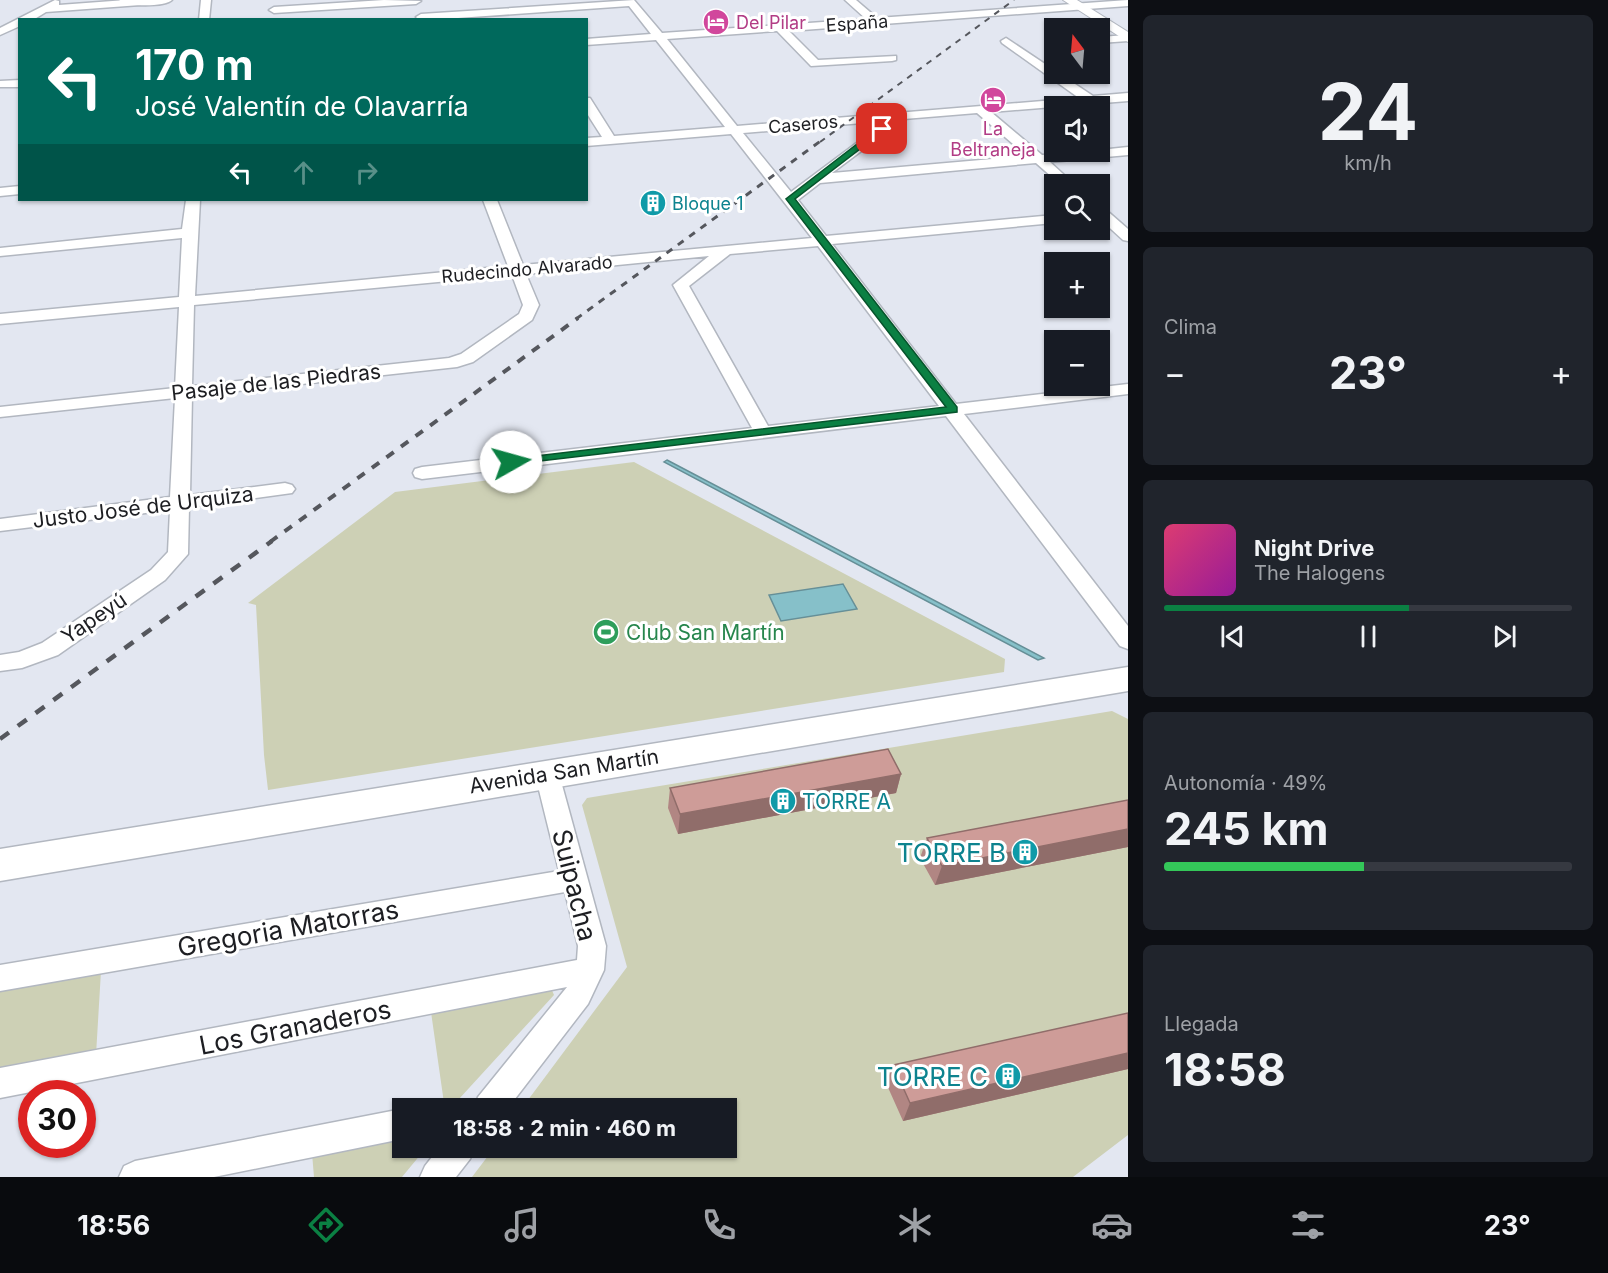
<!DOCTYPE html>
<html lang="es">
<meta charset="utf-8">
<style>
:root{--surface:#171b24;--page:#20242c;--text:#f1f3f6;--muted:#9ea1a6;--line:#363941;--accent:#0b8043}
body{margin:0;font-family:Inter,sans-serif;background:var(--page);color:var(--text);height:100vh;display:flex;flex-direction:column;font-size:22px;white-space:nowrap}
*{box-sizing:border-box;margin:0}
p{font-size:20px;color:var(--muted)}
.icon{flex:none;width:33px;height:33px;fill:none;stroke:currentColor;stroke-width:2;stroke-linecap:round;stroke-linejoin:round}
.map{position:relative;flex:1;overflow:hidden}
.panel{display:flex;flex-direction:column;gap:15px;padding:15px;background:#0d0f14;width:480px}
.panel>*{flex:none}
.banner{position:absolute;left:18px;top:18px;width:570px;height:183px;border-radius:0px;box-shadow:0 2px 4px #0004;background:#00695c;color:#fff;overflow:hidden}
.needle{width:39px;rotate:344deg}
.tools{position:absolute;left:1044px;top:18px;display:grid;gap:12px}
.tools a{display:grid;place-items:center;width:66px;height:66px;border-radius:0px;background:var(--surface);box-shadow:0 2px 4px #0004;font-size:30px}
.speed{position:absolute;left:18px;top:1080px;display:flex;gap:12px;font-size:30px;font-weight:700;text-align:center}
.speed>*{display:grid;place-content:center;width:78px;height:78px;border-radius:50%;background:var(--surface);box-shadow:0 2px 4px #0004;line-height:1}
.speed .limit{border:9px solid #d22;background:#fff;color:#111}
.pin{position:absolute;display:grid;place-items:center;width:51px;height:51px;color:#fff;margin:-26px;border-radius:12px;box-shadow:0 3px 9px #0006}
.me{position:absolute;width:66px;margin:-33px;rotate:83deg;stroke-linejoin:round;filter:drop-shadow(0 0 4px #0008)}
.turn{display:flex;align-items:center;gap:21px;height:126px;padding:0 18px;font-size:27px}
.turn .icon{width:78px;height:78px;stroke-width:2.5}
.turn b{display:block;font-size:42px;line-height:51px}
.lanes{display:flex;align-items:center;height:57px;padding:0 18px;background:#0003;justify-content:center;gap:30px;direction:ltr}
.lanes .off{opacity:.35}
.big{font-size:45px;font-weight:700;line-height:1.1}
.panel .card{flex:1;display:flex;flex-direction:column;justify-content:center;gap:9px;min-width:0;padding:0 21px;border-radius:9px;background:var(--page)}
.panel .dial{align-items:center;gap:0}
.dial b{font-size:78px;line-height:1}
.song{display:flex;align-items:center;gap:18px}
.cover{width:72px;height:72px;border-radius:9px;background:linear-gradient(135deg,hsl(340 70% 55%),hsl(300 70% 35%))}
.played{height:6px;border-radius:3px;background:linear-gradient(90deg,var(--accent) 60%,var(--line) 60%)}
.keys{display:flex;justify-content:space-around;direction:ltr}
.heat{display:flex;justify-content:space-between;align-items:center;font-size:33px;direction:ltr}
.charge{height:9px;border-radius:4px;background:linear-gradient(90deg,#34c759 49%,var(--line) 0)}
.trip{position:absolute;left:392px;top:1098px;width:345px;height:60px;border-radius:0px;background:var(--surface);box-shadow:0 2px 4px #0004;font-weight:700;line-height:60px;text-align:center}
.dock{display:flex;height:96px;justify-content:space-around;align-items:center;background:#090b0e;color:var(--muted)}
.dock .icon{width:42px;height:42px}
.dock .on{color:var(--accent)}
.dock b{font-size:27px;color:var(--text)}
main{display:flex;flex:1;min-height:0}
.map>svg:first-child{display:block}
.green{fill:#cdd0b5}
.water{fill:#86c0c9;stroke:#668f97;stroke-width:1.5}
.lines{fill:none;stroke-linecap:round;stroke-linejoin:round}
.minor-casing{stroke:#b2b7c0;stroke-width:3}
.tertiary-casing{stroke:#b2b7c0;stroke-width:2}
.secondary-casing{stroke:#b2b7c0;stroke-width:3}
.minor{fill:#fff;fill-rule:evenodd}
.tertiary{fill:#fff;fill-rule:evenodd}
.secondary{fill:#fff;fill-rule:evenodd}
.rail-far3{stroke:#55575d;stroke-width:2;stroke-dasharray:6 6;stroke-linecap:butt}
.rail-far2{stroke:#55575d;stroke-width:3;stroke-dasharray:7 7;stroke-linecap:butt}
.rail-far1{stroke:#55575d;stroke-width:4;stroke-dasharray:9 9;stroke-linecap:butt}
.rail{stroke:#55575d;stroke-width:4.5;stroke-dasharray:11 11;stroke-linecap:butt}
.wall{fill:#b18683}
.shaded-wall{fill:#906d6a}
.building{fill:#ce9c98;stroke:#906d6a;stroke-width:1.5}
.route{fill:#0b8043;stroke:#07532c;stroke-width:1.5}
.labels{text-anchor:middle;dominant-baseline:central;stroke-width:6;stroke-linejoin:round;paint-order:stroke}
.far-hotel-label{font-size:18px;fill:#b23c85;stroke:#fff;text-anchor:start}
.far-street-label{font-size:18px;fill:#1d1e22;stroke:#fff}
.far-culture-label{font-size:18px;fill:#0d838f;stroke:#fff;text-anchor:start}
.street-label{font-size:21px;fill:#1d1e22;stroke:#fff}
.leisure-label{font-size:21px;fill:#27864d;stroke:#fff;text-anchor:start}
.culture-label{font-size:21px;fill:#0d838f;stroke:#fff;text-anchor:start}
.near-culture-label{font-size:26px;fill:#0d838f;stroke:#fff;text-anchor:end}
.near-street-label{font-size:26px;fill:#1d1e22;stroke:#fff}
</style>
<main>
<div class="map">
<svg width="1128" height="1177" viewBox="0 0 1128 1177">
<rect width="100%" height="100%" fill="#e3e7f1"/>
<path class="green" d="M634 462 1005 659 1004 672 268 790 264 755 256 605 248 603 395 492Z
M1112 711 1128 719V1135L1073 1177H472L494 1148H726V1108H522L627 967 582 805 587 798Z
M101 971 96 1055 0 1073V988Z
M551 988 554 995 459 1099 444 1103 431 1012Z
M402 1135V1148H426L402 1177H314L312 1153Z"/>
<path class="water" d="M667 460 1044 658 1038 660 664 462Z
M843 584 857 609 781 621 769 595Z"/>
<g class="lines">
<defs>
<path id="minor" d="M55 0 59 1V5L126 0 159 1 154 4 46 12 33 20H20V26L0 35V28Z
M201 0H211L209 20H199Z
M384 0 421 1 416 4 274 13 269 10 274 7Z
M634 0 662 33 866 19 845 0H856L877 18 1128 0V6L789 31 818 60 896 56V60L892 61 811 66 777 31 667 39 737 126 1079 98 1002 43 1001 41 1006 38 1054 70V74H1060L1093 96 1128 93V101L991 112 1042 155 1100 152V150L1128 147V155L1050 162 1074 184H1060L1036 163 820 183 798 200 826 236 1054 215V223L832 244 956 404 1128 384V394L964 414 1128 626V649L1120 646 946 416 422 479 415 477 413 473 415 469 422 467 752 428 673 285 709 256 526 274 539 305 532 320 473 362 457 367 192 396 190 495 285 483 292 485 295 489 292 493 189 507 188 554 165 580 58 655 22 668 0 671V655L19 652 42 643 151 570 168 552 170 510 0 531V519L170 497 175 398 0 417V407L175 388 179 307 0 324V314L179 297 182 238 0 256V248L182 229 186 200H200L195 296 508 266 483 200H497L523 265 812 238 731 134 586 146V138L602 137 586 112V98H590L614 136 725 127 656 40 586 45V39L651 34 629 6 430 20H419L416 17 421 14ZM977 113 1027 156 832 173 904 119ZM886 121 791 192 743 133ZM818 246 939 406 768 426 689 286 730 254ZM512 275 523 305 519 314 461 354 449 358 192 386 194 305Z
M1127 35 1128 41 1100 43V37Z
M20 80V87H0V81Z
M20 186V194L0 196V188Z
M1100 208 1105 209 1128 229V241L1123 240 1100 219Z
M547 764 556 767 559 774 606 946 604 970 588 1004 508 1108H474L478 1097 567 987 0 1098V1068L577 960 578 946 565 892 0 991V965L559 871 535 774 538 767Z
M402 1109V1139L214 1177H119L124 1166 135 1161Z
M439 1148H475L470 1159 456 1177H420L425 1166Z"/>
<path id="tertiary" d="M1063 0H1077L1128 32V42Z"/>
<path id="secondary" d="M119 0H172C165 7 126 7 119 0Z
M1128 667V691L0 881V849Z"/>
</defs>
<use href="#minor" class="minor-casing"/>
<use href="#tertiary" class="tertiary-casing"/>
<use href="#secondary" class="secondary-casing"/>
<use href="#minor" class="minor"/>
<use href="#tertiary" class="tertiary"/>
<use href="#secondary" class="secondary"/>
<path class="rail-far3" d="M820 142 1014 0"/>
<path class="rail-far2" d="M576 319 822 140"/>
<path class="rail-far1" d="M270 542 578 318"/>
<path class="rail" d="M0 739 272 541"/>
</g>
<path class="wall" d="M901 774 896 793 678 834 668 808 670 788Z
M1128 800V847L935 885 920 858 927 838Z
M1128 1013V1069L903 1121 886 1083 893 1065Z"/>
<path class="shaded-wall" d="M901 774 896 793 678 834 680 814Z
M1128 829V847L935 885 942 866Z
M1128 1053V1069L903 1121 910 1103Z"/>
<path class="building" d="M888 749 901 774 680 814 670 788Z
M1128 800V829L942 866 927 838Z
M1128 1013V1053L910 1103 893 1065Z"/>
<path class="route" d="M879 127 886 129 795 199 957 407V412L506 465 505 462 511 459 946 407 786 199Z"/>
<defs>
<symbol id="hotel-disc" viewBox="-11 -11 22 22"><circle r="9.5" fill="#d1479c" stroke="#fff"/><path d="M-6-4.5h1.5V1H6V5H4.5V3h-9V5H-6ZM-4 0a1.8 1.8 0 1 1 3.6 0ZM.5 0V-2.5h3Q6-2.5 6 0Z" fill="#fff"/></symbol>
<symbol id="building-disc" viewBox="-11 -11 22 22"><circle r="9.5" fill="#0f9aa8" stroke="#fff"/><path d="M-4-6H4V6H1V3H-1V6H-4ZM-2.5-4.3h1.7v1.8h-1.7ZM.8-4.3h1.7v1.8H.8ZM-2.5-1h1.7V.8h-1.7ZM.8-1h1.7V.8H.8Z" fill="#fff"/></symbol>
<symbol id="stadium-disc" viewBox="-11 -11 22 22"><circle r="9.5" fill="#2e9e5b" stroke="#fff"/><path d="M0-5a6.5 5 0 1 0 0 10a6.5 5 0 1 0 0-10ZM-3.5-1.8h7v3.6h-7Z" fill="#fff"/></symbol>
</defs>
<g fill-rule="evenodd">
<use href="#hotel-disc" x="701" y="7" width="30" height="30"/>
<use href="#hotel-disc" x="978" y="85" width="30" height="30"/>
<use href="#building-disc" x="638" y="188" width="30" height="30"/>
<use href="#stadium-disc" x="591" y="617" width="30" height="30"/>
<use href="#building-disc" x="768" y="786" width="30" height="30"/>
<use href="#building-disc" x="1010" y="837" width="30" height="30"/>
<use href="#building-disc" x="993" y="1061" width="30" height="30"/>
</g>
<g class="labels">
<g class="far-hotel-label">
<text x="736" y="22">Del Pilar</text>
<text x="993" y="128" text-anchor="middle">La<tspan x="993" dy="21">Beltraneja</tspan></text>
</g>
<g class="far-street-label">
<text transform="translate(857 23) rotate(-4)">España</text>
<text transform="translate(803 124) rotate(-5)">Caseros</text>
<text transform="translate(527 269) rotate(-5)">Rudecindo Alvarado</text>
</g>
<g class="far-culture-label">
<text x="672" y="203">Bloque 1</text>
</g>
<g class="street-label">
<text transform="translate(276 382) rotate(-6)">Pasaje de las Piedras</text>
<text transform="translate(143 507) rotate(-7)">Justo José de Urquiza</text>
<text transform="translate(94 618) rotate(-34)">Yapeyú</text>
<text transform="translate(564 771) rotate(-9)">Avenida San Martín</text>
</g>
<g class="leisure-label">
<text x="626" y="632">Club San Martín</text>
</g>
<g class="culture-label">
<text x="802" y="801">TORRE A</text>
</g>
<g class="near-culture-label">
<text x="1006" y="852">TORRE B</text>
<text x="988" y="1076">TORRE C</text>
</g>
<g class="near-street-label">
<text transform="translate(575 885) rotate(76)">Suipacha</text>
<text transform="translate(288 928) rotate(-10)">Gregoria Matorras</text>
<text transform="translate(295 1027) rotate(-11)">Los Granaderos</text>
</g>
</g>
</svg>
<div class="tools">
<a><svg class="needle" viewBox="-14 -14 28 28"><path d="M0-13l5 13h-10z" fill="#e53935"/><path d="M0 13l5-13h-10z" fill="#9ea1a6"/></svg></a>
<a><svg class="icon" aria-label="sound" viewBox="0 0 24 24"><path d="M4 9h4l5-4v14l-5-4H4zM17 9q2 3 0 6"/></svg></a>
<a><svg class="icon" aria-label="search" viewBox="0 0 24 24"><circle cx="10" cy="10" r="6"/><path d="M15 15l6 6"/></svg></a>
<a>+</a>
<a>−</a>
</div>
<div class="speed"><div class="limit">30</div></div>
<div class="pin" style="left:882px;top:129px;background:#d93025"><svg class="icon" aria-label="arrive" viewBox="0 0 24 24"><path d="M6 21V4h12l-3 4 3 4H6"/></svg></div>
<svg class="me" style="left:511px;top:462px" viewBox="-20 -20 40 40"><circle r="19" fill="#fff"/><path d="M0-13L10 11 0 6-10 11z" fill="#0b8043"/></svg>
<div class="trip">18:58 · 2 min · 460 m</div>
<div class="banner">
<div class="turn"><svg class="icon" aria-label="left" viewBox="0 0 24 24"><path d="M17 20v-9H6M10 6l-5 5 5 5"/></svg><div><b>170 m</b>José Valentín de Olavarría</div></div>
<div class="lanes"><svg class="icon" aria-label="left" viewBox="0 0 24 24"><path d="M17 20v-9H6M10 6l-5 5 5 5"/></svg><svg class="icon off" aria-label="ahead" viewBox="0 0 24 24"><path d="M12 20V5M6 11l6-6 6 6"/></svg><svg class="icon off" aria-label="right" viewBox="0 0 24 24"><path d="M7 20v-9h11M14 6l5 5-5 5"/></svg></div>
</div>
</div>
<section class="panel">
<div class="card dial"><b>24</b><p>km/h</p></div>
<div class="card"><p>Clima</p>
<div class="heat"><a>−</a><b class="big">23°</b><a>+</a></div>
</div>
<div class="card">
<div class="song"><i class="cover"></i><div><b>Night Drive</b><p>The Halogens</p></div></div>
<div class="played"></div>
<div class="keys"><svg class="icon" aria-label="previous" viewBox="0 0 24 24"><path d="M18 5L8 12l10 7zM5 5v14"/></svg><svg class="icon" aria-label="pause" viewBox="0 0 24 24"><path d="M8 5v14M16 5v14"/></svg><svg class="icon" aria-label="next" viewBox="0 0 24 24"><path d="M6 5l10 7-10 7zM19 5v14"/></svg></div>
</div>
<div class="card"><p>Autonomía · 49%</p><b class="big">245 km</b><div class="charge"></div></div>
<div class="card"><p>Llegada</p><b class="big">18:58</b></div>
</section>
</main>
<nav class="dock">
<b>18:56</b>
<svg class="icon on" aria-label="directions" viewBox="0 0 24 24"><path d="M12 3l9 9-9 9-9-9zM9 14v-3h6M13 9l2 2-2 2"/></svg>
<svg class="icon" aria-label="music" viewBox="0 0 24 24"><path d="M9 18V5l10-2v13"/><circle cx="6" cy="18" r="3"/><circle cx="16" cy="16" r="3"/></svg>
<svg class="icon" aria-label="phone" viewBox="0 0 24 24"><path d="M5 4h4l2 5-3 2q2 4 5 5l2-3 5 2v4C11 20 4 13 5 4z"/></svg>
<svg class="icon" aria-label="climate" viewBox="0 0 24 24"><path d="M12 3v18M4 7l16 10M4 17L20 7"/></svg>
<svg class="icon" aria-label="car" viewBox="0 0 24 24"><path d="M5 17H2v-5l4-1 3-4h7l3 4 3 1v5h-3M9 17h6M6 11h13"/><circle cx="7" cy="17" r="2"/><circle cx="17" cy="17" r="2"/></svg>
<svg class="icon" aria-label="filters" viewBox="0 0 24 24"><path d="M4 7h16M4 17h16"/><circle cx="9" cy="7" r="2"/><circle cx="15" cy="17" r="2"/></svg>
<b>23°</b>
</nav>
